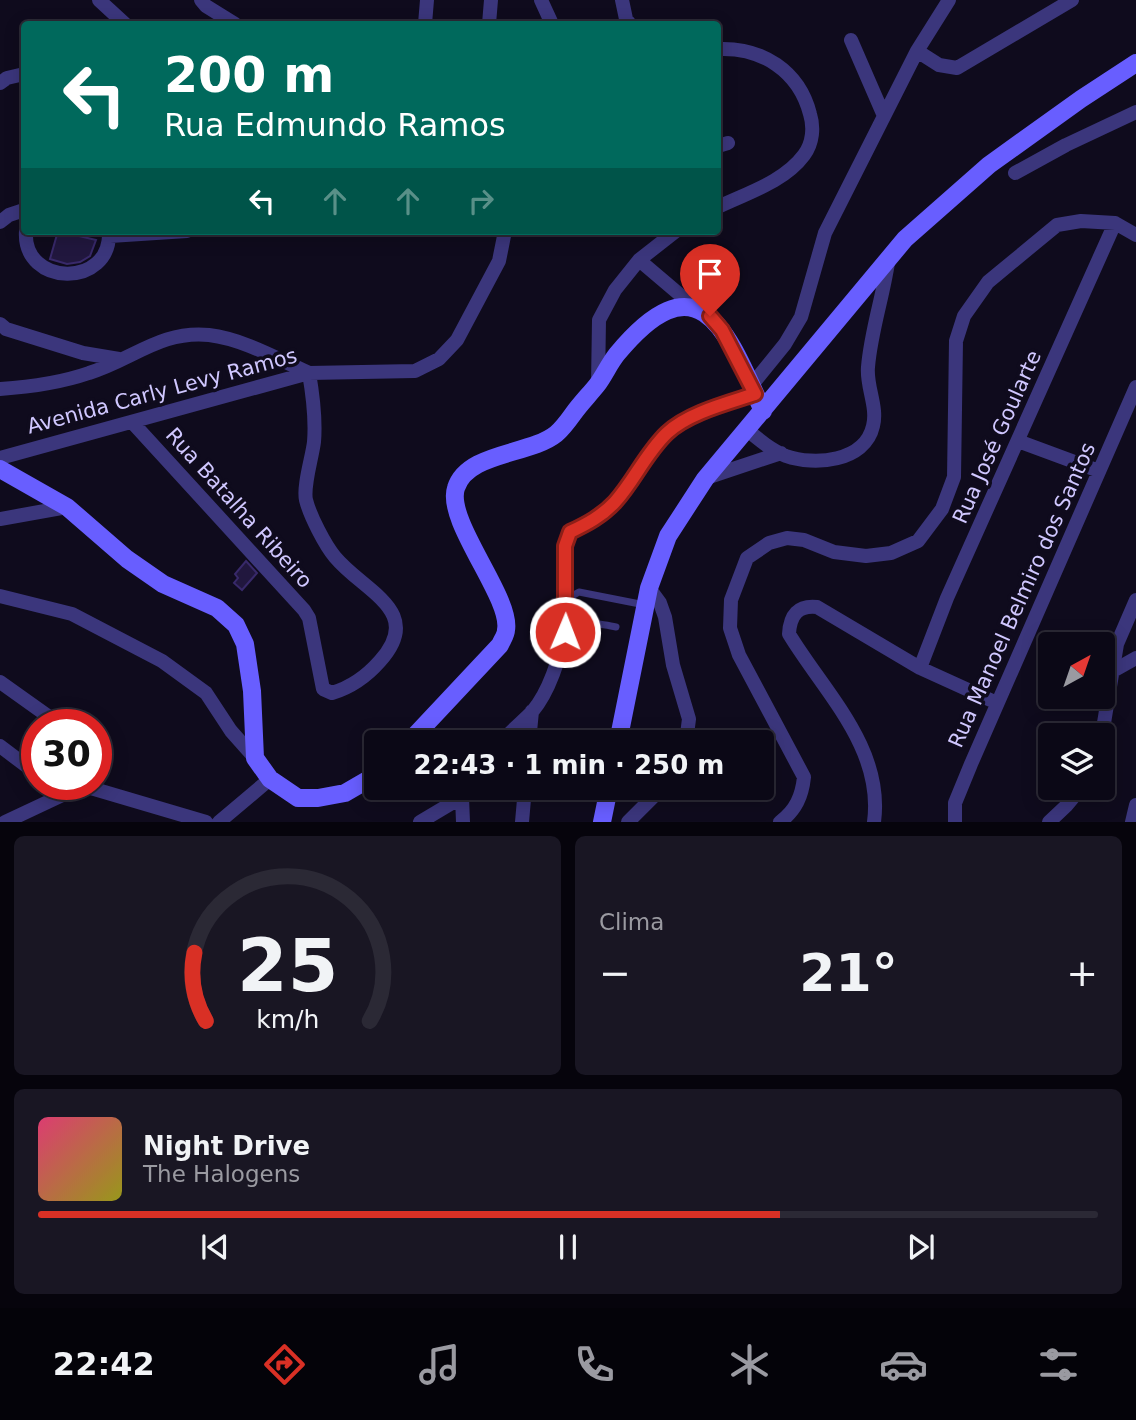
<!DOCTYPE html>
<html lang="pt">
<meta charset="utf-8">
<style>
:root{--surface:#0b0816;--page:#191623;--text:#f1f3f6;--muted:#9a9aa1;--line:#2b2935;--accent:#d93025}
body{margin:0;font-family:"DejaVu Sans",sans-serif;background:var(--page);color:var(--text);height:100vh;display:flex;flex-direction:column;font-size:26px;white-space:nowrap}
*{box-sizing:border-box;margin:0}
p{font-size:23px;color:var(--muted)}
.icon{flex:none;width:38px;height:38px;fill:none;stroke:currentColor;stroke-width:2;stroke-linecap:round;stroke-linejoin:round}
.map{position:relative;height:822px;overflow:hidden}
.sheet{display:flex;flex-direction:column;gap:14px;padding:14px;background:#06040c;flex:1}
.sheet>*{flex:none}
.guide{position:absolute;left:21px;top:21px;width:700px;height:214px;border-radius:7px;box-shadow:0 4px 18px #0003,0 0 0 2px var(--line);background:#00695c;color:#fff;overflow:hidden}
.needle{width:46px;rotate:40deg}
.buttons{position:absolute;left:1038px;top:632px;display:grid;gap:14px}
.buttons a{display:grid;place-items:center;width:77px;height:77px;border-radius:7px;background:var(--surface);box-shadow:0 4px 18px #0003,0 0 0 2px var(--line);font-size:35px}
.speed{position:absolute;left:21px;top:709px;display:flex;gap:14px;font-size:35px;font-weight:700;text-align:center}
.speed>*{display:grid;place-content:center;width:91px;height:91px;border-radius:50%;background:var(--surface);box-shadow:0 4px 18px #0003,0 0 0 2px var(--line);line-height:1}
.speed .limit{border:10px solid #d22;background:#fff;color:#111}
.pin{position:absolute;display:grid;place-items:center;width:60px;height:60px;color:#fff;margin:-72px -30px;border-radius:50% 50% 50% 0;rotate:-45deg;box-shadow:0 0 7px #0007}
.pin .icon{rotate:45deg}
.me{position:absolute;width:77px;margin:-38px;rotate:1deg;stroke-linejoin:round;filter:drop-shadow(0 0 5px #0008)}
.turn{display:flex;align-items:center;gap:24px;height:147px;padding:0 28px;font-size:32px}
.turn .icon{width:91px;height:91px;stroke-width:2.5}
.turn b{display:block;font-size:49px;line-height:60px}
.lanes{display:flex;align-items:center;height:66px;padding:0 28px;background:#0003;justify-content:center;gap:35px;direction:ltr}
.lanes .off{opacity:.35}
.big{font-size:52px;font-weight:600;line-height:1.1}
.sheet .tile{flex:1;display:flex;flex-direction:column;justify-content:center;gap:10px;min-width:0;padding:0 24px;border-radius:10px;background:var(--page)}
.sheet .dial{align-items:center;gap:0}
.dial svg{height:182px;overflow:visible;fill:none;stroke:var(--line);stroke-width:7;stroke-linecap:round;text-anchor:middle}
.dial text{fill:var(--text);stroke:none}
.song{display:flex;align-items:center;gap:21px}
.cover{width:84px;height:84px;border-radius:10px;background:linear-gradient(135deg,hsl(340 70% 55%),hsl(60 70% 35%))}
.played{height:7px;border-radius:4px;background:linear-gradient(90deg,var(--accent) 70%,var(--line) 70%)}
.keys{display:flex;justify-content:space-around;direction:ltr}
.heat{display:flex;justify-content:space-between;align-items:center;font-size:38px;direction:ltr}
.sheet .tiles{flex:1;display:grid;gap:14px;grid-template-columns:1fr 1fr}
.tile:last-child{grid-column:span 2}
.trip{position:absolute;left:364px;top:730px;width:410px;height:70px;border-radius:7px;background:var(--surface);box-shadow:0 4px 18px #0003,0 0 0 2px var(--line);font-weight:600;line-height:70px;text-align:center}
.tab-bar{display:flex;height:112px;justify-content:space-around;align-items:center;background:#040309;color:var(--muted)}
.tab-bar .icon{width:49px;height:49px}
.tab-bar .current{color:var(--accent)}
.tab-bar b{font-size:32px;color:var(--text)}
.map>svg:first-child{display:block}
.building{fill:#21173e;stroke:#38296a;stroke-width:2}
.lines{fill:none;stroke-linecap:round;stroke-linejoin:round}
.lane{stroke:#3b367c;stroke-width:7}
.street{stroke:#3b367c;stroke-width:14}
.secondary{stroke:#685eff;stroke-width:18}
.route-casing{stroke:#8d1f18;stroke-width:18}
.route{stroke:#d93025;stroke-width:12}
.labels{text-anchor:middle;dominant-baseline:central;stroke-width:7;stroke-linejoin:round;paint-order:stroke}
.street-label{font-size:21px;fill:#d0c7ff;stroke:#0f0b1d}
</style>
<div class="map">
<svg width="1136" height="822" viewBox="0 0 1136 822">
<rect width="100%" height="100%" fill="#0f0b1d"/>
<path class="building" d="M58 231 96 240 90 256 80 262 67 264 50 259Z
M246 561 257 573 242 590 234 583 238 578 235 574Z"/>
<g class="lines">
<path class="lane" d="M616 627C593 622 570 625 572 596L579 592 645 605"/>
<path class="street" d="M99 0 125 24
M201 0 206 6 235 24
M541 0 552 24
M622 0 626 19 630 24
M425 24 427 0
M489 24 491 0
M851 40 884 116
M718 49C762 47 799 71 810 114 814 127 813 143 804 155 784 182 747 193 718 207
M917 51 939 65 957 68 1072 0
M0 83 7 78 24 74
M718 146 728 143
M1015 173 1066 145 1136 112
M0 222 9 215 24 210
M26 231C22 287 112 289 109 231
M110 236 187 231
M639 260 692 305
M0 324 6 329 83 353 119 359
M598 384 599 320 615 290 639 260 676 231
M751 386 785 344 801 317 825 233 917 51 949 0
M0 389C30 387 60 383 89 373 132 360 161 330 209 335 243 339 278 359 309 373 313 396 316 418 314 442 312 458 303 486 306 500 310 516 325 545 335 557 364 592 425 611 380 661 366 677 352 687 332 693L323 689 309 618 304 610 132 422
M746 429C758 439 771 450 786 456 814 466 865 462 873 426 878 407 866 386 868 367 871 330 884 294 889 256
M1018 441 1099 471
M0 458 309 373 415 371 439 359 457 340 499 261 505 231
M706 478 781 453
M0 519 67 507
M649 588 660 603 665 617 673 665 689 719 686 742
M0 596 72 614 162 661 206 693 231 731 255 758
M920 668 947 598 1115 223
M1113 671 1136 658
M0 682 59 724
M1102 735 1117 644 1136 600
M501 742C511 731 522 722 532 712 549 692 560 658 564 633 569 607 558 552 570 532 582 526 593 521 603 513 629 491 642 457 667 433 688 413 728 403 755 394
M529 742 532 711
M0 746 37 774
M96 752 103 760 104 766 96 775
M84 786 206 822
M462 797 463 822
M5 822 86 784
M219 822 270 779
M420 822 462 797 469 788
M522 822 525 788
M628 822 662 788
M780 822C796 810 802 796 804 777L739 655 730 628 731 600 747 558 769 543 787 538 804 540 834 552 866 556 891 553 918 541 942 509 954 477 956 341 964 316 988 282 1057 225 1081 221 1115 223 1136 235
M874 822C884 748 824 692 789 634 790 615 798 605 817 607L920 668 997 703
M955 822V803L971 764 1136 387
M1049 822 1066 806 1081 788
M1132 822 1136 805"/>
<path class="secondary" d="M0 469 67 507 127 559 163 584 217 608 236 625 245 644 252 691 255 758 270 779 298 798H318L345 793 376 775
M409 742 500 645C502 640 506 635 506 630 512 598 445 521 456 488 467 452 530 455 556 434 562 429 568 421 573 414 580 404 589 395 597 385 604 376 609 364 617 354 699 255 727 331 763 411
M618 742 649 588 668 536 705 479 905 239 989 165 1081 99 1136 63
M602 822 609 788"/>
</g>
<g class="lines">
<defs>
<path id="route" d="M565 632V546L570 532C587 524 602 516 615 502 634 481 646 453 667 433 688 413 728 403 755 394L722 330 710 316"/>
</defs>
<use href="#route" class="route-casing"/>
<use href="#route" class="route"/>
</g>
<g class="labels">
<g class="street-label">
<text transform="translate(162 391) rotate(-15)">Avenida Carly Levy Ramos</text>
<text transform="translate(997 437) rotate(-66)">Rua José Goularte</text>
<text transform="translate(239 508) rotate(48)">Rua Batalha Ribeiro</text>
<text transform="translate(1022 595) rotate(-66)">Rua Manoel Belmiro dos Santos</text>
</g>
</g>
</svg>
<div class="buttons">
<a><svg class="needle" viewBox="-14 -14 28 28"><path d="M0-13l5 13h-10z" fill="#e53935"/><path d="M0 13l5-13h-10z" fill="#9a9aa1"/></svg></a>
<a><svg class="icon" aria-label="layers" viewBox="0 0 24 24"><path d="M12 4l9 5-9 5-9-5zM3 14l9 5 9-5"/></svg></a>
</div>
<div class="speed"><div class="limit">30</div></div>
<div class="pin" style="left:710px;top:316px;background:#d93025"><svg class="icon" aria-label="arrive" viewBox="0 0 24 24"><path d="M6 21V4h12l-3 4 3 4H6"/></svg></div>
<svg class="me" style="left:565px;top:632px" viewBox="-20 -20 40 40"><circle r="17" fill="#d93025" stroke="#fff" stroke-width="3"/><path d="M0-11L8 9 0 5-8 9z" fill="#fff"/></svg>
<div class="trip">22:43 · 1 min · 250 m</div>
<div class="guide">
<div class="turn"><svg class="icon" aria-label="left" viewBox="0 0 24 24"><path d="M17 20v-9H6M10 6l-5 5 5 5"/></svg><div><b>200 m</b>Rua Edmundo Ramos</div></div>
<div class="lanes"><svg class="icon" aria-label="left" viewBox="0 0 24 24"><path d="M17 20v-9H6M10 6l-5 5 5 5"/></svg><svg class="icon off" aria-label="ahead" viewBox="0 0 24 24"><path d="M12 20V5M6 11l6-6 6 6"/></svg><svg class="icon off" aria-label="ahead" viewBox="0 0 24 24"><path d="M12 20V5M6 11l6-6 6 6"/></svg><svg class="icon off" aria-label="right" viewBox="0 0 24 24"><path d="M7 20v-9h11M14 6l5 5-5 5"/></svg></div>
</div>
</div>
<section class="sheet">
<div class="tiles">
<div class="tile dial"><svg viewBox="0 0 100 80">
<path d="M14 69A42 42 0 1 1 86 69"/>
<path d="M14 69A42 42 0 0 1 9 39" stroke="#d93025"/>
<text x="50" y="56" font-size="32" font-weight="700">25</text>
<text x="50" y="72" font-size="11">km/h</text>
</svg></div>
<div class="tile"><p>Clima</p>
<div class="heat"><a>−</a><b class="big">21°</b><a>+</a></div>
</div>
<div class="tile">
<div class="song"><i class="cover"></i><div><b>Night Drive</b><p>The Halogens</p></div></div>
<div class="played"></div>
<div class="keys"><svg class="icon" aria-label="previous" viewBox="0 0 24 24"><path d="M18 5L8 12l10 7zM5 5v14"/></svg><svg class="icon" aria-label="pause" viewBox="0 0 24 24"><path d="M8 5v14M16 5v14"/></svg><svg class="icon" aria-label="next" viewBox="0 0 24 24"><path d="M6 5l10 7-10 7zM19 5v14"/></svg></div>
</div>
</div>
</section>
<nav class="tab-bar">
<b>22:42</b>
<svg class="icon current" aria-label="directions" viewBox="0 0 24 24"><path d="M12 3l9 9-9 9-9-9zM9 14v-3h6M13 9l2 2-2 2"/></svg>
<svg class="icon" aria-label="music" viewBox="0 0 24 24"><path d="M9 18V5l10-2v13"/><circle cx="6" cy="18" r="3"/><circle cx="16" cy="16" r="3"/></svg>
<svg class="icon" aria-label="phone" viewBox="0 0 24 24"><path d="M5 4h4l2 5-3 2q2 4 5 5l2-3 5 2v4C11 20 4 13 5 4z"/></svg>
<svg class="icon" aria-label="climate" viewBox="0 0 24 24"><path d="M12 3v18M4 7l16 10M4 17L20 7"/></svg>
<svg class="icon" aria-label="car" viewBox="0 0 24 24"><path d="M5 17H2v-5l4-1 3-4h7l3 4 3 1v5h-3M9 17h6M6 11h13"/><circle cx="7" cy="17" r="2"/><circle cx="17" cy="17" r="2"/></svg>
<svg class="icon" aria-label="filters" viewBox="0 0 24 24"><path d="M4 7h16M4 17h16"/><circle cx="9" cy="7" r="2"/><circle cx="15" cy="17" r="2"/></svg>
</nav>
